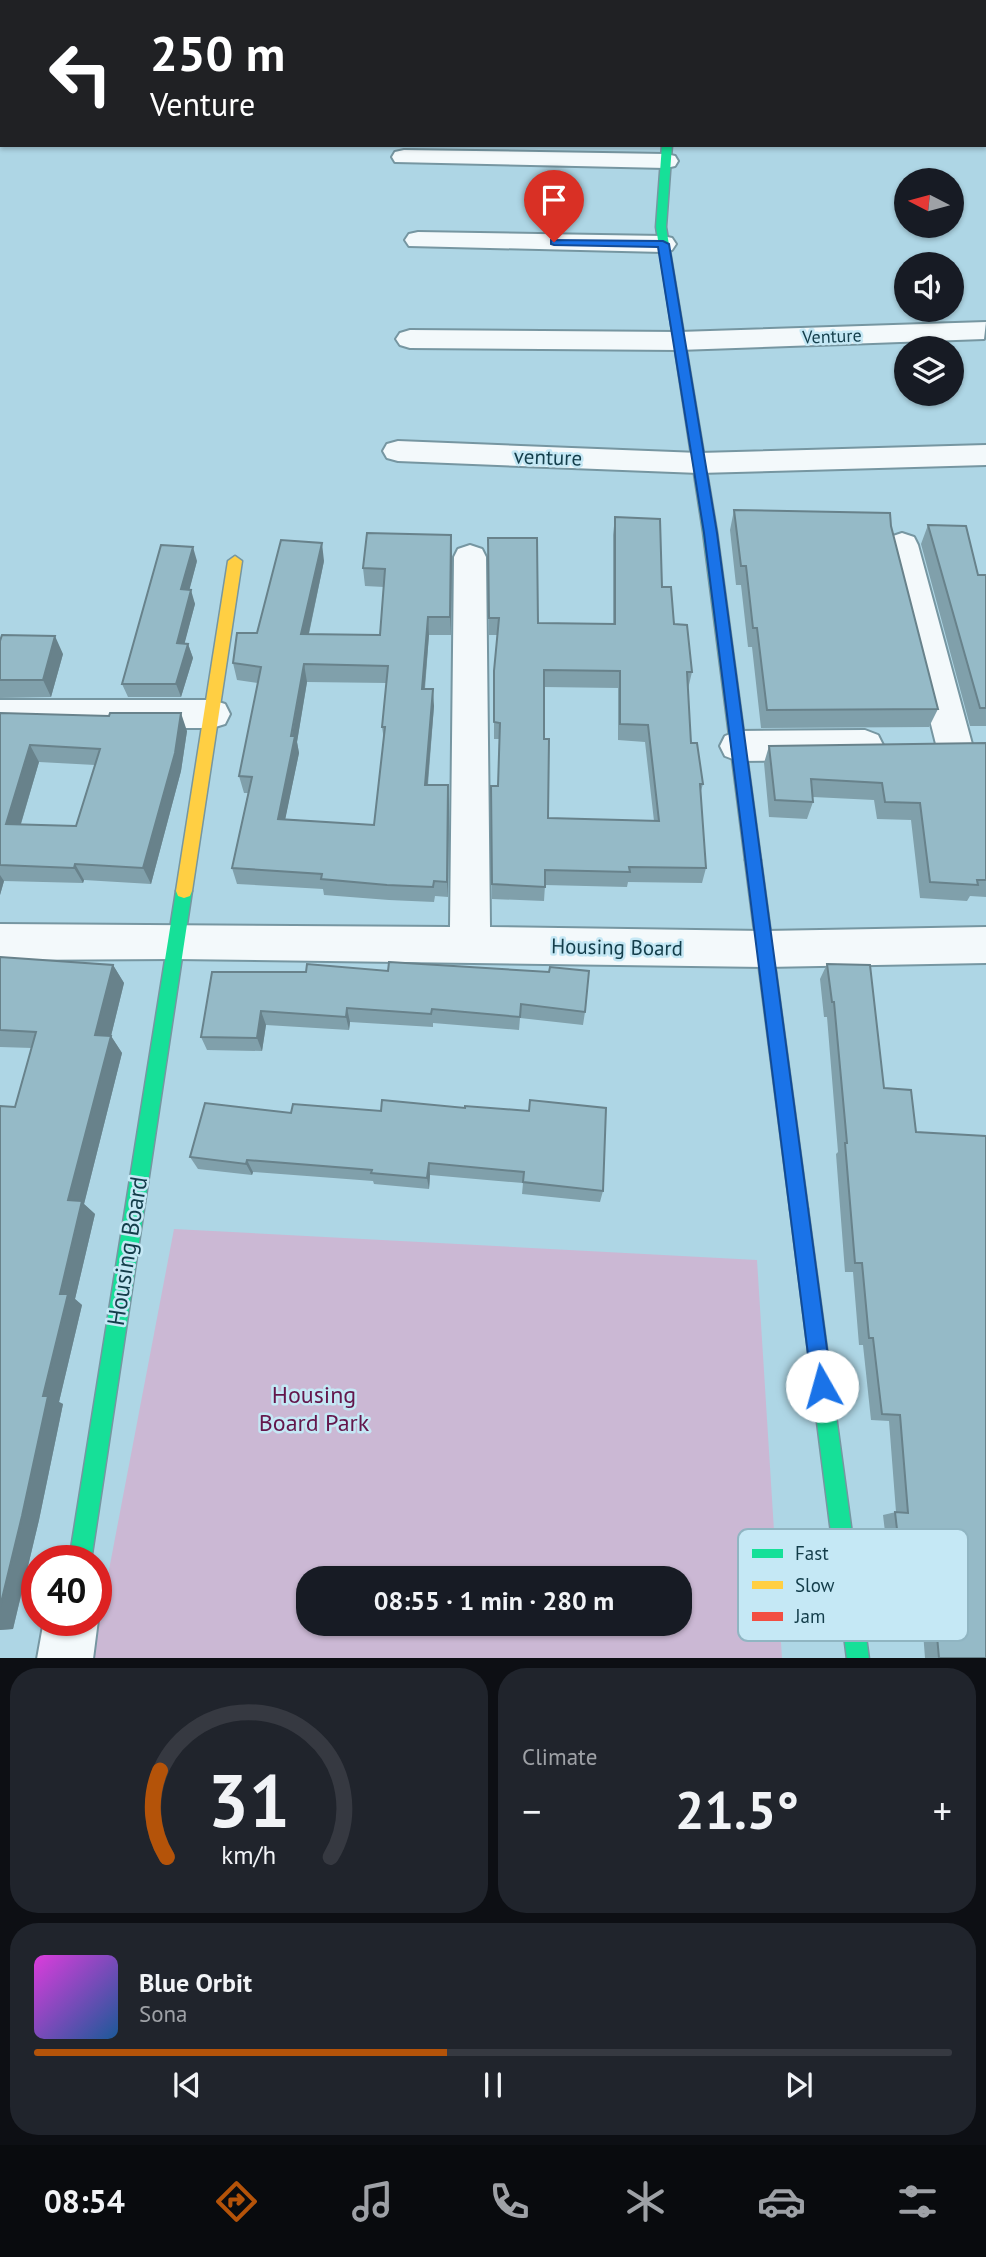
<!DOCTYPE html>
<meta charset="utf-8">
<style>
:root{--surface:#171b24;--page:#20242c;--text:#f1f3f6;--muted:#9ea1a6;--line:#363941;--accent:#b45309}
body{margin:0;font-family:"PT Sans",sans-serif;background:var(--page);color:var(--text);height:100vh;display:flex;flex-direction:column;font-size:26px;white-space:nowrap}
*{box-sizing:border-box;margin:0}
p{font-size:23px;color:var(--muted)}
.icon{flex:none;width:38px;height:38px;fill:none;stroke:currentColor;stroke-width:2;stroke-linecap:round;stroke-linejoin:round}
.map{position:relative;height:1658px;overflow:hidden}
.drawer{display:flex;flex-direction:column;gap:10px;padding:10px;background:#0d0f14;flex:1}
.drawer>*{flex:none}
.guide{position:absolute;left:0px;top:0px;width:987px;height:147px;box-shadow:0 2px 5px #0004;background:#202124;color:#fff;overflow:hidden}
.needle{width:46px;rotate:276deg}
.controls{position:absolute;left:894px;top:168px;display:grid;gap:14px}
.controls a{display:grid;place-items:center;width:70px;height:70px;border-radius:50%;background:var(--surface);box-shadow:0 2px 5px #0004;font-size:35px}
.speed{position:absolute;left:21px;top:1545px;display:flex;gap:14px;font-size:35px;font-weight:700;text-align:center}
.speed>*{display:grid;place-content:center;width:91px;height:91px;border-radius:50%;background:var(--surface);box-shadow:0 2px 5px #0004;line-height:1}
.speed .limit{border:10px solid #d22;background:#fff;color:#111}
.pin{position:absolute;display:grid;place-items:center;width:60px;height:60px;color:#fff;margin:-72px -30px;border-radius:50% 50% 50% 0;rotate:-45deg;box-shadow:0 0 7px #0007}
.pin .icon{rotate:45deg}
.me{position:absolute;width:77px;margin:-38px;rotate:353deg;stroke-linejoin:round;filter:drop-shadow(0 0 5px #0008)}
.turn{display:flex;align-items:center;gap:24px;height:147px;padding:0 35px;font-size:32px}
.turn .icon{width:91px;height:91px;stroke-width:2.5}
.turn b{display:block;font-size:49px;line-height:60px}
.big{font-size:52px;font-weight:600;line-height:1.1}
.drawer .card{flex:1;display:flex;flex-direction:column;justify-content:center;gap:10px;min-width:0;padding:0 24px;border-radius:28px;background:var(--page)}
.drawer .dial{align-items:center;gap:0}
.dial svg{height:182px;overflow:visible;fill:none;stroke:var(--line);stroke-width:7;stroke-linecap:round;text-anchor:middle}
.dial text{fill:var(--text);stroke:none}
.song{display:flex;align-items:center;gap:21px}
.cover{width:84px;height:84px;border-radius:10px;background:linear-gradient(135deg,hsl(300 70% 55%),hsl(210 70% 35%))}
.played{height:7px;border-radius:4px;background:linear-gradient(90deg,var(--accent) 45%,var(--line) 45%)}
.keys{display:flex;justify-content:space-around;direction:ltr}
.heat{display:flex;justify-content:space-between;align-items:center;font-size:38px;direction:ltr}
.drawer .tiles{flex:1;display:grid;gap:10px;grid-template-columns:1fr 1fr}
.card:last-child{grid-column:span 2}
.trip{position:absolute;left:296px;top:1566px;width:396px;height:70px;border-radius:28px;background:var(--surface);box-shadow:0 2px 5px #0004;font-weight:600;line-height:70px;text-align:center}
.menu{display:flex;height:112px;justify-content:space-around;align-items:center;background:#090b0e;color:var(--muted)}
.menu .icon{width:49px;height:49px}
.menu .active{color:var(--accent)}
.menu b{font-size:32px;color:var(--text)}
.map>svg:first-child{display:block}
.green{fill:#cbb8d4;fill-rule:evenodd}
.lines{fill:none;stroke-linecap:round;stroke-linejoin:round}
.street-casing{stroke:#7696a1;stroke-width:4}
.fast-casing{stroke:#7696a1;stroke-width:3}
.slow-casing{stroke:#7696a1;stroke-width:3}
.jam-casing{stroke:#7696a1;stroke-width:3}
.street{fill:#f3f9fb;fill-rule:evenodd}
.fast{fill:#16e098;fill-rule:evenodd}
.slow{fill:#ffcf43;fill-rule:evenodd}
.jam{fill:#f24e42;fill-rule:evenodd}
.wall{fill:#80a0ab;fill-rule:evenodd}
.shaded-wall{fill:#68828b}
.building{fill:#95bac7;stroke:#68828b;stroke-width:2;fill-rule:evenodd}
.route{fill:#1a73e8;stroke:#114b97;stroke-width:2}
.labels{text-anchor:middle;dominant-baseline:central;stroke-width:5;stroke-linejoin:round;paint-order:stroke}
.far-street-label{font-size:18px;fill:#133d4a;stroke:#c5e8f5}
.street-label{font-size:21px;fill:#133d4a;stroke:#c5e8f5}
.near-street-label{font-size:24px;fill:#133d4a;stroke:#c5e8f5}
.near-park-label{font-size:24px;fill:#64164b;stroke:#c5e8f5}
.key{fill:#c5e8f5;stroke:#90b5c2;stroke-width:2}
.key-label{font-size:19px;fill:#133d4a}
</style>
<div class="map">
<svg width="986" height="1659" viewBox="0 0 986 1659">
<rect width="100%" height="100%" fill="#aed6e5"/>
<path class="green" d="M174 1229 757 1260 782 1658 92 1659ZM308 1578H679V1624H308Z"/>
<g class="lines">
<defs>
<path id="street" d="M354 0H416L418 2H355Z
M660 0H682V2H660Z
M876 0H901L903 2H877Z
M985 32H986V46H985Z
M404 150 666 154 675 156 678 161 675 166 666 168 395 162 392 157 395 152Z
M418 232 663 236 672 238 676 244 672 250 663 252 409 246 405 240 409 234Z
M986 322 984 339 679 350 410 348 400 345 396 339 400 333 410 330 679 332Z
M398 441 699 453 986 445V465L699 473 398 461 387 458 383 451 387 444Z
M902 533 914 537 918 545 972 744 967 754 954 759 941 754 936 744 886 545 890 537Z
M470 545 482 549 486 557 490 927 765 931 986 927V963L765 967 175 959 0 960V924L450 927 454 557 458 549Z
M0 700H212L225 704 230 714 225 724 212 728H0Z
M865 730 878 735 883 745 878 755 865 760 738 761 725 756 720 746 725 736 738 731Z
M96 1615 98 1620 93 1659H37L44 1620H96Z"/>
<path id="fast" d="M662 145H672L666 227 717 532 761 860 759 865 753 867 747 865 745 860 703 532 656 227Z
M184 884 190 886 192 891 91 1561H69L176 891 178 886Z
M799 1200 806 1202 808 1209 869 1659H847L790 1209 792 1202Z"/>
<path id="slow" d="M235 556 242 561 192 891 190 896 184 898 178 896 176 891 228 561Z"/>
<path id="jam" d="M753 853 759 855 761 860 808 1209 806 1216 799 1218 792 1216 790 1209 745 860 747 855Z"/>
</defs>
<use href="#street" class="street-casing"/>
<use href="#fast" class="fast-casing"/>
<use href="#slow" class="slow-casing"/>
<use href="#jam" class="jam-casing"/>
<use href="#street" class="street"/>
<use href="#fast" class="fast"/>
<use href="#slow" class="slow"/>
<use href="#jam" class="jam"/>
</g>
<path class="wall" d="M734 510 891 526 938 709 929 727 761 728 752 647H748L741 585H736L730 530Z
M615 517 662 587 692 672 688 689 691 743 703 784 700 794 706 868 702 883 628 882 627 887 545 885 544 901 492 899 491 786H498L499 739H494V671L497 635H489L488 538 538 623 613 624V535ZM544 687 618 688V740L645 742 654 821 548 818 544 739Z
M928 525 978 575H986V726H970L921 544Z
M452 554 451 635H429L425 689 434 706 428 785H448L449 802 448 897 435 896 434 902 389 900 324 895 323 889 237 884 232 868 248 793H244L239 776 258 683 237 680 233 663 257 633 324 561 309 634 380 635 384 587 365 586 363 568ZM307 682 387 683 382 727 384 740 374 825 285 819 299 753 297 742Z
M197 561 189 590 195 604 184 644H188L193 658 181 697H128L122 684Z
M0 641 63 654 51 697 0 698Z
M0 713 187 731 181 771 151 884 84 880 83 883 4 881 0 895ZM39 762 95 765 76 826 21 824Z
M986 743V897L970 896 967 901 920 898 911 820 877 819 874 800 813 797V802L807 819 769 817 764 763 769 746Z
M0 957 113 965 124 983 111 1036 122 1053 84 1204 95 1214 75 1299 82 1305 59 1402 63 1404 39 1520 13 1629 0 1630V1106L15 1107 32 1048 0 1047Z
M827 964 884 1088 986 1658H925L920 1593 892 1591 883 1515 896 1512 889 1421 871 1420 863 1345H859L853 1272H845L836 1154 838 1152 827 1017H824L820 979Z
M306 972 585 1012 583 1025 520 1018 519 1030 433 1023V1027L350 1022 349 1030 266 1025 262 1051 207 1050 201 1037Z
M291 1113 603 1191 600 1202 522 1194 523 1183 430 1175 429 1189 374 1184 373 1181 253 1172 252 1175 198 1169 190 1157Z"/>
<path class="shaded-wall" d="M451 535 452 554 451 635 450 617Z
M322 543 324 561 305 651 301 634Z
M193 547 197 561 186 603 181 589Z
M191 590 195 604 181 657 177 643Z
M428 617 429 635 423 706 422 689Z
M55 636 63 654 51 697 43 680Z
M188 644 193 658 181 697 176 684Z
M304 664 307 682 297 742 299 753 282 835 278 819Z
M433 689 434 706 426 802 425 785Z
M181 713 187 731 181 771 151 884 143 868Z
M30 745 39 762 16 840 6 824Z
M448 785 449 802 448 897 447 882Z
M75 864 84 880 83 883 74 868Z
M0 875 4 881 0 895Z
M113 965 124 983 110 1040 111 1036 122 1053 84 1204 95 1214 75 1299 82 1305 59 1402 63 1404 39 1520 13 1629 0 1630V1607L43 1396 60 1294 68 1200 95 1035Z
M347 1008 350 1022 349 1030 346 1017Z
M261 1011 266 1025 262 1051 257 1038Z
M247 1160 253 1172 252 1175 246 1164Z
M429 1163 430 1175 429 1189 427 1178Z"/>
<path class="building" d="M734 510 890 513 891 526 938 709 767 710 757 628H753L746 566H741Z
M615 517 660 519 662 587H671L674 624 687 625 692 672H687L691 743H697L703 784H700L706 868 629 867 630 872 545 870V887L492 884 491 786H498L500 723 494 722V671L499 618H489L488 538H537L538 623 615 624ZM544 670 620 671V724L648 725 659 821 548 818 549 739H544Z
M928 525 966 526 978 575H986V708H980Z
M367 533 451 535 450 617H428L422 689H433L425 785H448L447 882 434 881 433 887 387 885 321 879 322 874 232 868 252 777 239 776 261 667 233 663 237 633H257L281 540 322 543 301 634 380 635 385 569 363 568ZM304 664 388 666 382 727H385L374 825 278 819 295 736H291Z
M161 545 193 547 181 589 191 590 177 643 188 644 176 684H122Z
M2 635 55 636 43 680H0V641Z
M0 713 109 716 110 713H181L175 753 143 868 75 864 74 868 0 865ZM30 745 100 749 76 826 6 824Z
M986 743V880H977L978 885 930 882 920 803 885 802 882 783 811 779 813 802 775 800 769 746Z
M0 957 113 965 95 1035 111 1036 68 1200 82 1201 60 1294H68L43 1396H48L22 1516 0 1607V1106L15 1107 36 1032 0 1030Z
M389 962 549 972 550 967 589 971 585 1012 521 1004 520 1017 432 1009 431 1014 347 1008 346 1017 261 1011 257 1038 201 1037 212 972H306L307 964 388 971Z
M827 964 870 965 884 1088 911 1090 916 1132 986 1136V1658H939L933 1592 904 1590 895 1512 908 1513 900 1415 882 1414 873 1338H869L862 1263H855L845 1143H847L834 1002H832Z
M382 1100 465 1108V1106L529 1111 530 1100 606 1108 603 1191 523 1182 524 1172 429 1163 427 1178 371 1173 372 1170 247 1160 246 1164 190 1157 205 1103 291 1113 293 1104 381 1111Z"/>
<path class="route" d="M551 240 663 241 669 244 717 533 832 1386 829 1393 822 1396 815 1393 812 1386 704 533 658 247 554 245 551 244Z"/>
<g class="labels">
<g class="far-street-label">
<text transform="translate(832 336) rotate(-2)">Venture</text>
</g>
<g class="street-label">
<text transform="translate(548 457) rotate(2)">venture</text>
<text transform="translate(617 947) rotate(1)">Housing Board</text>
</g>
<g class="near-street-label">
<text transform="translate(127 1251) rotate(-81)">Housing Board</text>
</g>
<g class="near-park-label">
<text x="314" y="1394">Housing<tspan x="314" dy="28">Board Park</tspan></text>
</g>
</g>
<rect x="738" y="1529" width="230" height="112" rx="10" class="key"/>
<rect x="752" y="1549" width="31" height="9" fill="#16e098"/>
<rect x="752" y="1581" width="31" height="8" fill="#ffcf43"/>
<rect x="752" y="1612" width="31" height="9" fill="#f24e42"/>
<g class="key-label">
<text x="795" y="1560">Fast</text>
<text x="795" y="1592">Slow</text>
<text x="795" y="1623">Jam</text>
</g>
</svg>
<div class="controls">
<a><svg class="needle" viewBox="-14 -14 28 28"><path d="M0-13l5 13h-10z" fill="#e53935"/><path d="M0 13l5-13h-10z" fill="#9ea1a6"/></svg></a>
<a><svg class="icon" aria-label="sound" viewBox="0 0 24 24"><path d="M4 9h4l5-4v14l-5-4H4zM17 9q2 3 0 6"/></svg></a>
<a><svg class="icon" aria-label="layers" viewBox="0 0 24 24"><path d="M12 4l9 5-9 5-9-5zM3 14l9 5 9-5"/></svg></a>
</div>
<div class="speed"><div class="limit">40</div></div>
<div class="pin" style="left:554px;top:242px;background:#d93025"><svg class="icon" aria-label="arrive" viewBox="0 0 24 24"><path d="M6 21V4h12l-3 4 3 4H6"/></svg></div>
<svg class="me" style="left:822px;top:1386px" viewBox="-20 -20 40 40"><circle r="19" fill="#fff"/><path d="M0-13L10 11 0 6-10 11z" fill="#1a73e8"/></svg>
<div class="trip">08:55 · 1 min · 280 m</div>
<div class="guide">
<div class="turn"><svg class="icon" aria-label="left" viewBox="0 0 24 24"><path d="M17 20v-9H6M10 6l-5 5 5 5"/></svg><div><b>250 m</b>Venture</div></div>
</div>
</div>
<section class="drawer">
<div class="tiles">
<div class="card dial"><svg viewBox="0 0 100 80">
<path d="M14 69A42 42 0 1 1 86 69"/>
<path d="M14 69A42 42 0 0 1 11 31" stroke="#b45309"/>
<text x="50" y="56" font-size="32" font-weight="700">31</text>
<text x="50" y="72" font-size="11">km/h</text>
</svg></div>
<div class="card"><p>Climate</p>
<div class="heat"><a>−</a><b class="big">21.5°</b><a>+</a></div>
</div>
<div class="card">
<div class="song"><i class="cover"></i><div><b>Blue Orbit</b><p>Sona</p></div></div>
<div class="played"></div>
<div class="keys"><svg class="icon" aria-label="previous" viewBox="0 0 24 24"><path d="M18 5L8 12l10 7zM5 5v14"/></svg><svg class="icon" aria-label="pause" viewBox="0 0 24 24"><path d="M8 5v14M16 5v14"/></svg><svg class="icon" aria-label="next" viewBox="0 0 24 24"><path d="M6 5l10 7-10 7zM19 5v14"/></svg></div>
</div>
</div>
</section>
<nav class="menu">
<b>08:54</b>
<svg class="icon active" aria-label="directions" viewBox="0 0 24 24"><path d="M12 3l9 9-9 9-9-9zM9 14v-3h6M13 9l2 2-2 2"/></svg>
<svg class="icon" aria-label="music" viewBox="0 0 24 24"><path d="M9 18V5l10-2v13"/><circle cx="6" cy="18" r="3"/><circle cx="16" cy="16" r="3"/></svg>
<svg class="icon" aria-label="phone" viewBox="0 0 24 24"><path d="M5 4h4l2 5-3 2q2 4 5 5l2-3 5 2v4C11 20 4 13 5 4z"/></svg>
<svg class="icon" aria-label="climate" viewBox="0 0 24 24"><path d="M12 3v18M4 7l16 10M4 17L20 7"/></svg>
<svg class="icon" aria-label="car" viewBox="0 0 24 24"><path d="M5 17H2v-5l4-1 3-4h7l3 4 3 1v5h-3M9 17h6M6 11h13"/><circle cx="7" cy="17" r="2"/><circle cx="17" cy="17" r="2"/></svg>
<svg class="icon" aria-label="filters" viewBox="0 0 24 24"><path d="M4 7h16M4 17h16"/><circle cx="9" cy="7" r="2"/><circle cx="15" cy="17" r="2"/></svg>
</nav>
